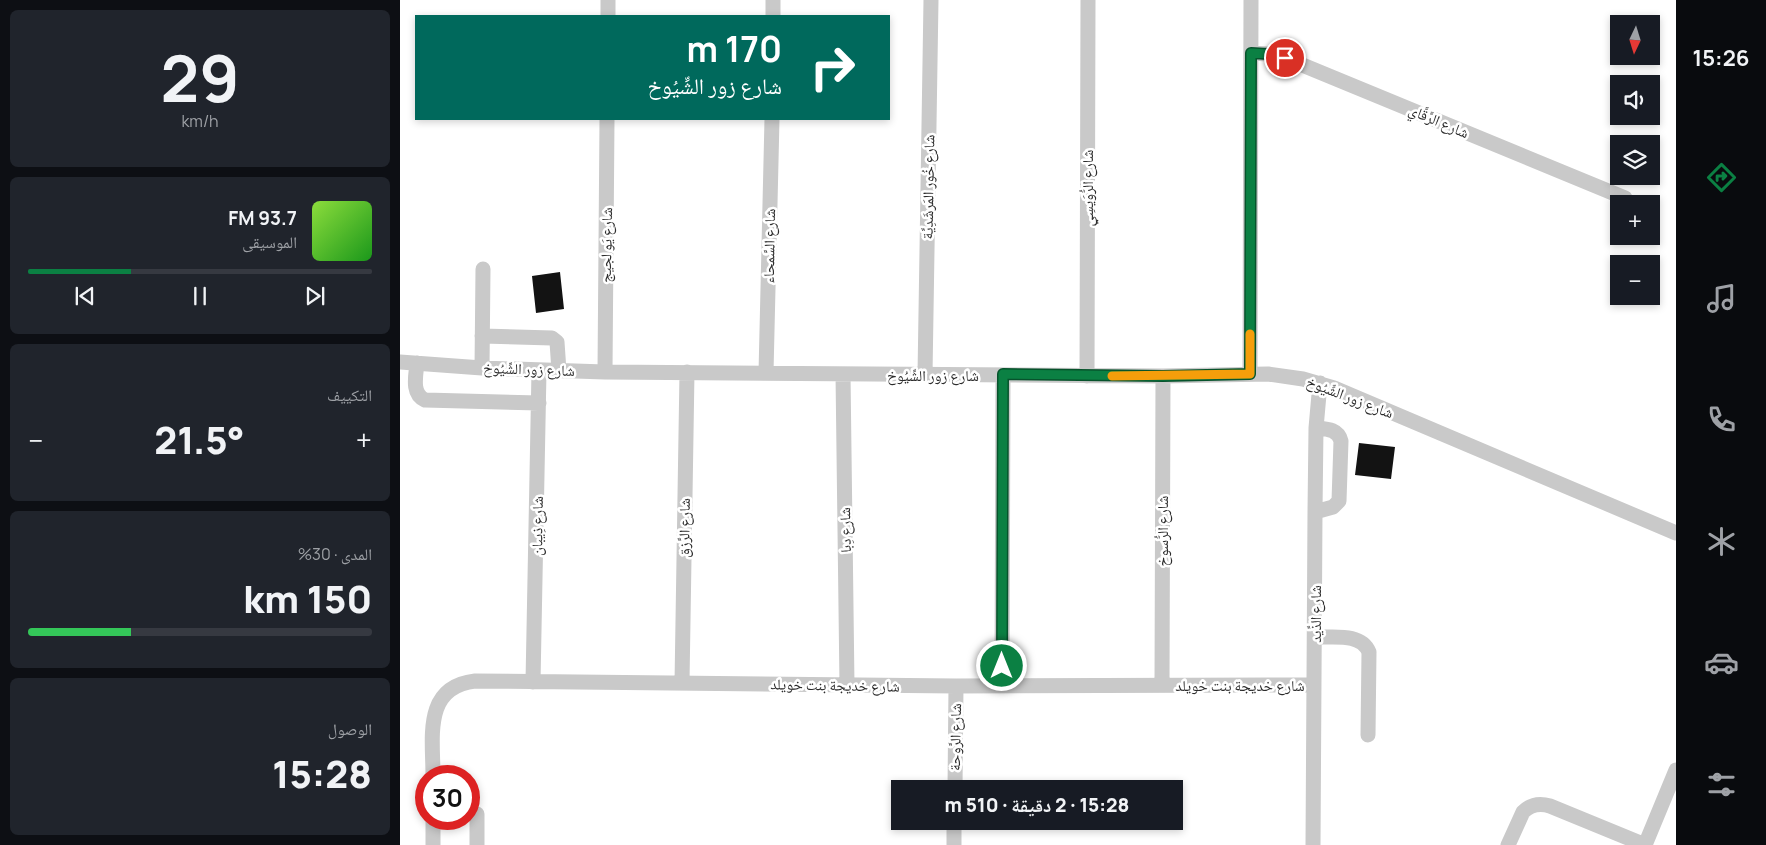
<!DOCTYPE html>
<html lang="ar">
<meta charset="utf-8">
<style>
:root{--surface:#171b24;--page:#20242c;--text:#f1f3f6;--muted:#9ea1a6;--line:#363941;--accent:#0b8043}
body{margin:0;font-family:Manrope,"Noto Naskh Arabic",sans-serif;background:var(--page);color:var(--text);direction:rtl;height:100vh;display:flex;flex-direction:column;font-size:19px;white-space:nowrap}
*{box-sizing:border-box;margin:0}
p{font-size:16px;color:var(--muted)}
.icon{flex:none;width:28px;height:28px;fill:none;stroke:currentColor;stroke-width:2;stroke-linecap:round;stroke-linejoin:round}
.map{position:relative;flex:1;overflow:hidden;direction:ltr}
.details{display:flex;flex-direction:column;gap:10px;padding:10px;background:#0d0f14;width:400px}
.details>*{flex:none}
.banner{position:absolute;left:15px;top:15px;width:475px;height:105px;border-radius:0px;box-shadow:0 2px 8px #0003;direction:rtl;background:#00695c;color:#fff;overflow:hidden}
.needle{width:32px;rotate:184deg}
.buttons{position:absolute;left:1210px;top:15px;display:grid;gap:10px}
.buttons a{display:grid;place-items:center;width:50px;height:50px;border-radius:0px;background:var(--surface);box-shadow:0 2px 8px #0003;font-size:25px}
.speed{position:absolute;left:15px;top:765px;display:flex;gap:10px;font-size:25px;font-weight:700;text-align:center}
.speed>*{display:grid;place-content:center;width:65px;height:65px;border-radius:50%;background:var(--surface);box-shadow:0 2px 8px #0003;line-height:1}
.speed .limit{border:8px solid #d22;background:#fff;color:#111}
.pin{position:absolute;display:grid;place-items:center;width:42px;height:42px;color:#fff;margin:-21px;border:2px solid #fff;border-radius:50%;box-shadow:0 1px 5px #0007}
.me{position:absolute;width:55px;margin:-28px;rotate:0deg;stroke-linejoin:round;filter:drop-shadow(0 0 4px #0008)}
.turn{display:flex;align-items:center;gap:18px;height:105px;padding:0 25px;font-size:22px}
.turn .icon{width:65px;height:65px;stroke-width:2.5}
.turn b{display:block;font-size:35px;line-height:42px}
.big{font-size:38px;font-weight:800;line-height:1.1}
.details .card{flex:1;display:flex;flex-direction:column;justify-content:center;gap:8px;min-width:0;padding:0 18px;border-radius:8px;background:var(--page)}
.details .dial{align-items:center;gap:0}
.dial b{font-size:65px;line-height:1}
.song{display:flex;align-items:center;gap:15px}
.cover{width:60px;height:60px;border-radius:8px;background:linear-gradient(135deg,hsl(90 70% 55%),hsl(120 70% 35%))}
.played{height:5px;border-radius:2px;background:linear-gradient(90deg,var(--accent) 30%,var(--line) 30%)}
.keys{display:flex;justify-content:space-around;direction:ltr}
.heat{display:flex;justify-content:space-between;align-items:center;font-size:28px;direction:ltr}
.charge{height:8px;border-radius:4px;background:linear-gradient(90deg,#34c759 30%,var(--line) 0)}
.trip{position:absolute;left:491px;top:780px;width:292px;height:50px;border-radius:0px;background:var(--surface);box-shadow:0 2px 8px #0003;font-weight:800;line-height:50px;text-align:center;direction:rtl}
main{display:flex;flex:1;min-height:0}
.dock{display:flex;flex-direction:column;width:90px;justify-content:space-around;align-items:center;background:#090b0e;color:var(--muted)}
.dock .icon{width:35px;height:35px}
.dock .selected{color:var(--accent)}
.dock b{font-size:22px;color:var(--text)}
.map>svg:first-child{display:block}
.building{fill:#131313}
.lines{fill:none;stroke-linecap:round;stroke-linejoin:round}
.minor{stroke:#c9c9c9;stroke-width:15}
.route-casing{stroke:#07532c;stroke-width:12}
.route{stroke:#0b8043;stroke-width:9}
.slow{stroke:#f59e0b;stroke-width:9}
.labels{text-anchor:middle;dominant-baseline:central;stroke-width:5;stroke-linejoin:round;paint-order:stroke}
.street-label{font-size:15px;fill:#2c2c2c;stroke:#fff}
</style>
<main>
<nav class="dock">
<b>15:26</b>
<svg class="icon selected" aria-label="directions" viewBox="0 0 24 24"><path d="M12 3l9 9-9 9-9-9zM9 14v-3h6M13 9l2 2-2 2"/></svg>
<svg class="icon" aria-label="music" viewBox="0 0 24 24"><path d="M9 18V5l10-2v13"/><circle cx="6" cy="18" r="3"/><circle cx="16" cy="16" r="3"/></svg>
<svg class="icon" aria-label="phone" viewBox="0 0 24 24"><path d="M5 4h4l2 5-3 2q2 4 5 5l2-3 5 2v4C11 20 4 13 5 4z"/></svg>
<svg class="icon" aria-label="climate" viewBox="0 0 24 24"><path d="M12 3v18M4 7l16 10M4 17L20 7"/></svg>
<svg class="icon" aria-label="car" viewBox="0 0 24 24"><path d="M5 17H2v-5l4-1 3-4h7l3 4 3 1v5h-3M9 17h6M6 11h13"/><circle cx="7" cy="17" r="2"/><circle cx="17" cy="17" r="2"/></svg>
<svg class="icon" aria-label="filters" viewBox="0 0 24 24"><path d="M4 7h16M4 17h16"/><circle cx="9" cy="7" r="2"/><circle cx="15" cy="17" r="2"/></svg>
</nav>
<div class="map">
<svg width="1276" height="845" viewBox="0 0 1276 845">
<rect width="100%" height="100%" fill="#fff"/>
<path class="building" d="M160 272 164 309 136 313 132 276Z
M959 443 995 447 991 479 955 475Z"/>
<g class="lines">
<path class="minor" d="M373 0V16
M208 16V0
M851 53 868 54 900 64 1225 198
M82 336 152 338 157 342 159 371
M0 362 82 368 205 372 763 376 868 374 903 379 934 388 1276 533
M17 363C16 375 11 394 25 400L139 403
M82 368 83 269
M205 372 207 119
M366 373 372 119
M443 374 447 685
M850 374 851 0
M525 375 531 0
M687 376 688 0
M915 512 933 507 939 501 941 441C938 429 927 429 916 428
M915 637C932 638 961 632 969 652L968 735
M133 682 139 371
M282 683 287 372
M762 685 763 376
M602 686 603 375
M33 776C33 737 23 687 75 681L556 686 914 685
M555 789 556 686
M77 814V845
M33 845V819
M554 845V821
M913 845 915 512 916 428 920 383
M1108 845 1123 812C1131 804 1140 803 1150 806L1245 845
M1245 845 1276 770"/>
</g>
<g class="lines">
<defs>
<path id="route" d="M602 666 603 374 763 376 850 374 851 53 868 54 885 58"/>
</defs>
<use href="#route" class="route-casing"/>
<use href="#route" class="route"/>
<path class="slow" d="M712 376 850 374V334"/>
</g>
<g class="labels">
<g class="street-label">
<text transform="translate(1039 121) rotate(23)">شارع الرَّقَّاي</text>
<text transform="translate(528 187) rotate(-89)">شارع خُور المَرشَدِيَّة</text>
<text transform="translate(687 188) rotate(-90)">شارع الرُّوَيسِي</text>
<text transform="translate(206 245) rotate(-89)">شارع يَو لجيج</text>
<text transform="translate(369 246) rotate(-89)">شارع السَّمحاء</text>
<text transform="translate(129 369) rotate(2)">شارع زور الشِّيُوخ</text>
<text x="533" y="375">شارع زور الشِّيُوخ</text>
<text transform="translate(950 397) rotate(21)">شارع زور الشِّيُوخ</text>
<text transform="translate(137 526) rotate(-89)">شارع ذِيبان</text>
<text transform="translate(284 528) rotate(-89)">شارع الرِّزق</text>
<text transform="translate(445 530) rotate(-91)">شارع دِبا</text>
<text transform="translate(762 531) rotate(-90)">شارع الرُّسوخ</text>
<text transform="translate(915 614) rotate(-90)">شارع الذِّيد</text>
<text transform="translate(435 685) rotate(1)">شارع خديجة بنت خويلد</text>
<text x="840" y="685">شارع خديجة بنت خويلد</text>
<text transform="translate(555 737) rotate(-89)">شارع الرَّوحة</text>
</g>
</g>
</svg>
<div class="buttons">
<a><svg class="needle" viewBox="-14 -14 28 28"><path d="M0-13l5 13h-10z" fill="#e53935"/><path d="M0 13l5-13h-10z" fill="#9ea1a6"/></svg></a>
<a><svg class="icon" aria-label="sound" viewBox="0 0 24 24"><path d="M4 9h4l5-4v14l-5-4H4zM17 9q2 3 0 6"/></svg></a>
<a><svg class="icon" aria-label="layers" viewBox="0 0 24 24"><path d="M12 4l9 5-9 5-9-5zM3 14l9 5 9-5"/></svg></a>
<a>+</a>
<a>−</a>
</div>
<div class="speed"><div class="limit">30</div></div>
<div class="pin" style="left:885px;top:58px;background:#d93025"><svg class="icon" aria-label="arrive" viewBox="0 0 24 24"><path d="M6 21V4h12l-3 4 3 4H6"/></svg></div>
<svg class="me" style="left:602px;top:666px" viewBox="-20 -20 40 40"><circle r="17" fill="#0b8043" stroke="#fff" stroke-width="3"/><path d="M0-11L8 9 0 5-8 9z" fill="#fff"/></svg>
<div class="trip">15:28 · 2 دقيقة · 510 m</div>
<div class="banner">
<div class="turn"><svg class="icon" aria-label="right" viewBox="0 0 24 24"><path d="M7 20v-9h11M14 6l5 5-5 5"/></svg><div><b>170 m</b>شارع زور الشِّيُوخ</div></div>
</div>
</div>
<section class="details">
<div class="card dial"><b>29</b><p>km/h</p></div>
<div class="card">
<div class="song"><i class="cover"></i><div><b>93.7 FM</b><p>الموسيقى</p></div></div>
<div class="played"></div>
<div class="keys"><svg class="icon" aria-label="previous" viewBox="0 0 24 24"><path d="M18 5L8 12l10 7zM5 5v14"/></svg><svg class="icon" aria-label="pause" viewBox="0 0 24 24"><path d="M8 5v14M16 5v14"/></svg><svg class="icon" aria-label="next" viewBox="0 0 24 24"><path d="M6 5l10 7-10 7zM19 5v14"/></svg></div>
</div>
<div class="card"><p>التكييف</p>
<div class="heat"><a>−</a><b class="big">21.5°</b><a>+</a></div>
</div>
<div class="card"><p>المدى · 30%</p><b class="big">150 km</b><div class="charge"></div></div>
<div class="card"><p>الوصول</p><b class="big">15:28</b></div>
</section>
</main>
